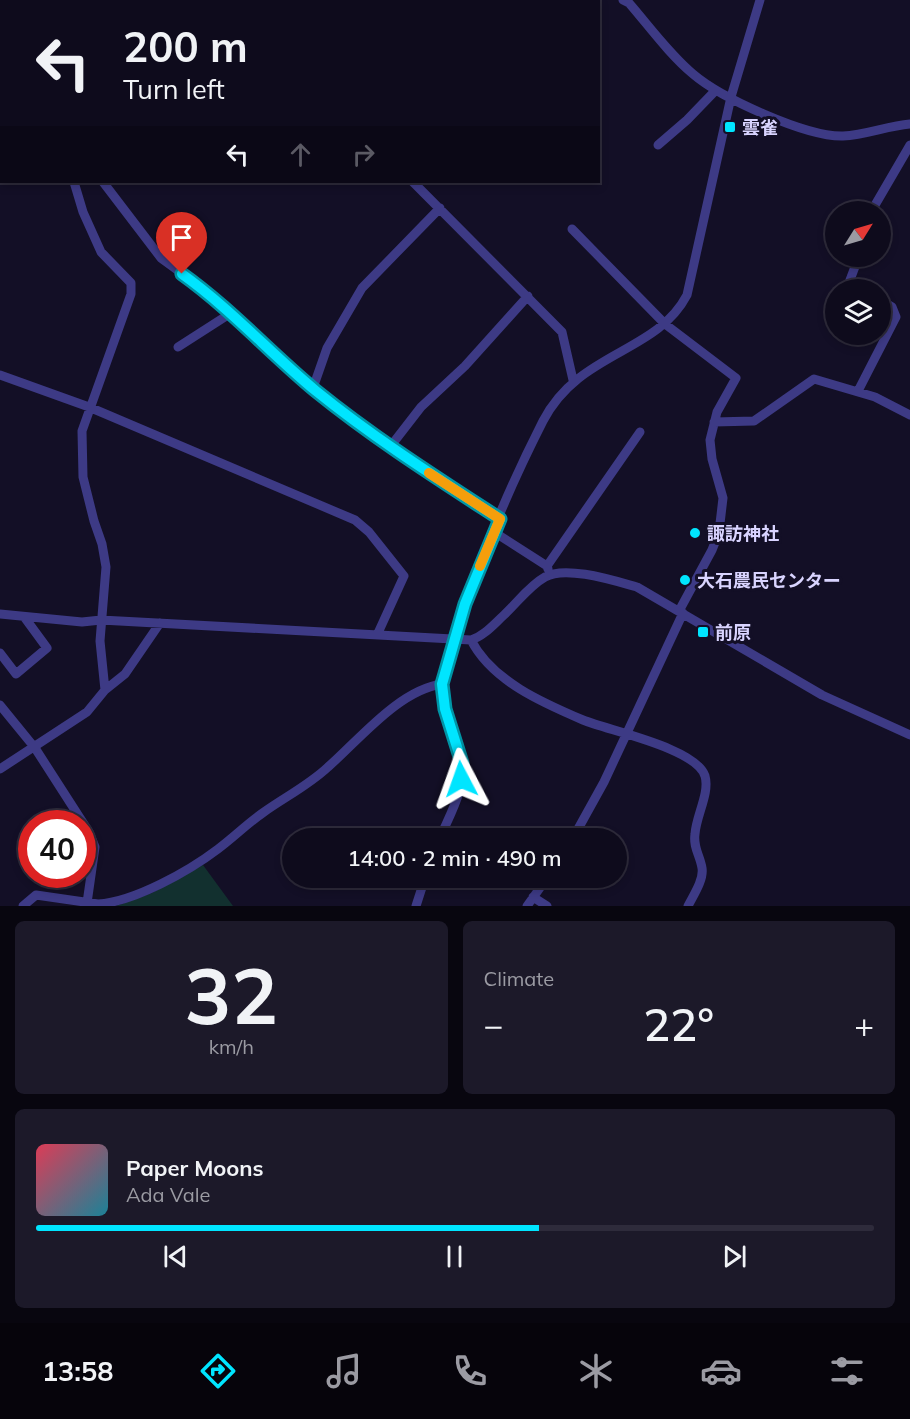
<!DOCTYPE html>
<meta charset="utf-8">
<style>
:root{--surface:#0e0b1c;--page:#1c1929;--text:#f1f3f6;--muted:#9b9ba3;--line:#2e2b3b;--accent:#00e5ff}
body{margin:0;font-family:Mulish,"Noto Sans JP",sans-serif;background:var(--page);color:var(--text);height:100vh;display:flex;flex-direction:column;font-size:22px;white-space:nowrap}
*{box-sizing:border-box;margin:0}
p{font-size:20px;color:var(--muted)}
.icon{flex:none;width:33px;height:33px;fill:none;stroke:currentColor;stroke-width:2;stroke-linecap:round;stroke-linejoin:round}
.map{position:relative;height:906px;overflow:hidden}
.panel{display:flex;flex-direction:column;gap:15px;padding:15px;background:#08060f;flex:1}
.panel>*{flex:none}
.guide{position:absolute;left:0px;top:0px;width:600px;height:183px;box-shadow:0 3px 9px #0003,0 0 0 2px var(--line);background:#0e0b1c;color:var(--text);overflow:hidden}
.needle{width:39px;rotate:53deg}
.tools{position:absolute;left:825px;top:201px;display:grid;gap:12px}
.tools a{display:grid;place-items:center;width:66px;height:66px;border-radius:50%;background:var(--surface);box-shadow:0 3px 9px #0003,0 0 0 2px var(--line);font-size:30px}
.speed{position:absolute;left:18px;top:810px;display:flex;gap:12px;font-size:30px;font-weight:700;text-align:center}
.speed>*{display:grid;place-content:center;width:78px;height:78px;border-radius:50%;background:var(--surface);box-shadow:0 3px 9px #0003,0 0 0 2px var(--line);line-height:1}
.speed .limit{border:9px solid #d22;background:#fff;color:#111}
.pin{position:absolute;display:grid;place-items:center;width:51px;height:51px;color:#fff;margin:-62px -26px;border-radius:50% 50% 50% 0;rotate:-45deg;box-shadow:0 0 6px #0007}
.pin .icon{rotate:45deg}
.me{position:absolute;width:66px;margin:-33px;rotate:356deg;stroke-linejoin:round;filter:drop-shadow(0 0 4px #0008)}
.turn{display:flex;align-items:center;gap:21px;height:126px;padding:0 24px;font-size:27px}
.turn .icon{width:78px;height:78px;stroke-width:2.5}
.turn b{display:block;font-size:42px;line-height:51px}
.lanes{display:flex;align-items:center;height:57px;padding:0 24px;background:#0003;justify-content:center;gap:30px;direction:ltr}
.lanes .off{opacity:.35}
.big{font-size:45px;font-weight:600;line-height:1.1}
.panel .widget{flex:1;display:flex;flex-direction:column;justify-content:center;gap:9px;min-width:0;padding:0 21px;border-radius:9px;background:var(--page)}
.panel .dial{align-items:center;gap:0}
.dial b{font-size:78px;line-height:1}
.song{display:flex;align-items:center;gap:18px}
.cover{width:72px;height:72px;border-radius:9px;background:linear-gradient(135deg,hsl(350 70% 55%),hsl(190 70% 35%))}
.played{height:6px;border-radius:3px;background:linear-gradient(90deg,var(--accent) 60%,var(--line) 60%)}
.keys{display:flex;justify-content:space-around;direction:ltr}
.heat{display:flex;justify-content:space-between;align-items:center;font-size:33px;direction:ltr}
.panel .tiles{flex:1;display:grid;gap:15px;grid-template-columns:1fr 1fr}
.widget:last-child{grid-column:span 2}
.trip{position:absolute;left:282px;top:828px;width:345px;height:60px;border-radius:30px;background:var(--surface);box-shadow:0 3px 9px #0003,0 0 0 2px var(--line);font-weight:600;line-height:60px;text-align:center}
.dock{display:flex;height:96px;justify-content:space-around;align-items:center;background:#06040b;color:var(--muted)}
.dock .icon{width:42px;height:42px}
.dock .on{color:var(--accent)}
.dock b{font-size:27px;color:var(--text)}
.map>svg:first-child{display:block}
.green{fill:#12302f}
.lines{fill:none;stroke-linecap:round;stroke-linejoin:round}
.minor{stroke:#3d3a85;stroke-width:9}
.route-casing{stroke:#0095a6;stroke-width:15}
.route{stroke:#00e5ff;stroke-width:10}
.slow{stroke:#f59e0b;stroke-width:10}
.poi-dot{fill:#00e5ff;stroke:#130f26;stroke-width:2}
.labels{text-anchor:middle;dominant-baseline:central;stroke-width:6;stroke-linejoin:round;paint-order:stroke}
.poi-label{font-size:18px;font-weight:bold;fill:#d9d4ff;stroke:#130f26;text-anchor:start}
</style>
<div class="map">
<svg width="910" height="906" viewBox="0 0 910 906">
<rect width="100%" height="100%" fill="#130f26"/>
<path class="green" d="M203 865 233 906H116L152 893Z"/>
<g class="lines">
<path class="minor" d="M15 0 17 2
M174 0 176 2
M623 0 629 3C649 26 669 54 693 74 721 98 806 137 843 136 866 135 887 126 910 124
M0 1V0
M33 2 35 0
M658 145 687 120 715 91
M103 182 161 258 209 293 313 388 390 447 500 519
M413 182 562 332 573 380
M871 212 910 145
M572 229 665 324 736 378 717 412 710 440 712 459 723 498 719 532 712 550 679 611
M859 256 850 280 865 290
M178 347 231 313
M0 375 89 407 355 520 369 532 404 576 378 633
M313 388 327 348 362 288 440 208
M858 391 896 317 892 307 880 300
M714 422 754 421 814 379 875 397 910 415
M390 447 421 407 465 366 528 296
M494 532 547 566 548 569
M547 566 640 432
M0 614 82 622 101 620 471 640C484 636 494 624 504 615 518 602 529 586 545 577 566 565 615 581 637 587L822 695 910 735
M471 640C492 681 543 703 583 720 610 731 696 748 705 776 710 793 696 816 695 834 693 848 700 855 702 868 704 880 693 896 688 906
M0 653 16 674 47 648 25 618
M105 690 125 674 160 623
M0 705 35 748 89 832 95 847 87 903
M0 769 87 712 105 690 100 641 106 567 102 544 94 521 83 477 82 431 131 294V283L101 252 83 212 74 182
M440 838C450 814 466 788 462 761 458 736 437 708 442 682 445 668 452 654 456 639 476 565 508 490 543 421 579 351 656 354 687 295L731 97 760 0
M573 838 604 782 683 613
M533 897 547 906
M23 906 36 895 98 904C134 902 189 871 218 849 234 837 248 823 264 812 285 797 309 785 328 767 359 740 399 690 442 684
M416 906 425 878
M527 906 547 878"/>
</g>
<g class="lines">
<defs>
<path id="route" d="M182 274C231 309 270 353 316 391 374 438 437 478 500 519L465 604 442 684 445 709 462 763 461 779"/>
</defs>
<use href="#route" class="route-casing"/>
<use href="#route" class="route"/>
<path class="slow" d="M429 473 500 519 480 566"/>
</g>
<g class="poi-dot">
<rect x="724" y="121" width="12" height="12" rx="3"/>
<circle cx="695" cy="533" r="6"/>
<circle cx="685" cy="580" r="6"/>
<rect x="697" y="626" width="12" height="12" rx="3"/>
</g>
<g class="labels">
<g class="poi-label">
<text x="742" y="127">雲雀</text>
<text x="707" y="533">諏訪神社</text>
<text x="697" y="580">大石農民センター</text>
<text x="715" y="632">前原</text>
</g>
</g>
</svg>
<div class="tools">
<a><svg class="needle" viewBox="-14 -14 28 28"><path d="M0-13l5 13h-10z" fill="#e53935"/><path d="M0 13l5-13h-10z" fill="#9b9ba3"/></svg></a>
<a><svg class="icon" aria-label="layers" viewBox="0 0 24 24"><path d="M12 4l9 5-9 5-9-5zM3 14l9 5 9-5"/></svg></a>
</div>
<div class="speed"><div class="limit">40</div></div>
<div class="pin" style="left:182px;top:274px;background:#d93025"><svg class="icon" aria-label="arrive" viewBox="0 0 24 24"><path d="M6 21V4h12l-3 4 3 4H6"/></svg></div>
<svg class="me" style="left:461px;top:779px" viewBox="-20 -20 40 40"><path d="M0-17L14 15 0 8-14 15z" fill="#00e5ff" stroke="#fff" stroke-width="4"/></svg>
<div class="trip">14:00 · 2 min · 490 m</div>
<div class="guide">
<div class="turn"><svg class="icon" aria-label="left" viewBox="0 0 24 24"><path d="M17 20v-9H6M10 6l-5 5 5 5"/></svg><div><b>200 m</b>Turn left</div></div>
<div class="lanes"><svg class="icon" aria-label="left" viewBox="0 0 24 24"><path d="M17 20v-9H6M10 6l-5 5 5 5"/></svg><svg class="icon off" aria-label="ahead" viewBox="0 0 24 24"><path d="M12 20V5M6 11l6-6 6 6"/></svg><svg class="icon off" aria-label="right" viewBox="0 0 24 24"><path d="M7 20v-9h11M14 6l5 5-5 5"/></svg></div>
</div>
</div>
<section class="panel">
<div class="tiles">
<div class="widget dial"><b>32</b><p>km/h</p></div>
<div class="widget"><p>Climate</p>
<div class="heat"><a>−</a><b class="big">22°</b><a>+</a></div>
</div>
<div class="widget">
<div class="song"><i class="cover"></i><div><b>Paper Moons</b><p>Ada Vale</p></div></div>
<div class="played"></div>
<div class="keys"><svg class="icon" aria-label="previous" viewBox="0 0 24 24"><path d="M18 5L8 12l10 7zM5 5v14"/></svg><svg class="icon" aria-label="pause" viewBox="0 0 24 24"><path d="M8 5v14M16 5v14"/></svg><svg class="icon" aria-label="next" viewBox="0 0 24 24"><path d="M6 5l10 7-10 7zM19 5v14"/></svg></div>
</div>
</div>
</section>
<nav class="dock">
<b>13:58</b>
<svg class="icon on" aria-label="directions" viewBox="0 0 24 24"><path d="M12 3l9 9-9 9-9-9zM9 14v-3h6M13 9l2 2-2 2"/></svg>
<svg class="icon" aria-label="music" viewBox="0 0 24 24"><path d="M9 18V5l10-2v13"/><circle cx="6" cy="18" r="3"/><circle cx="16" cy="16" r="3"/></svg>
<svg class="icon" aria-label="phone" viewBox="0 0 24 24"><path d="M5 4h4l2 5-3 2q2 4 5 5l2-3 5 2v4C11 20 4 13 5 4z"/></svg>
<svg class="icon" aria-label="climate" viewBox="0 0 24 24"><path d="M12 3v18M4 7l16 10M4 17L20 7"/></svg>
<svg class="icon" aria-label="car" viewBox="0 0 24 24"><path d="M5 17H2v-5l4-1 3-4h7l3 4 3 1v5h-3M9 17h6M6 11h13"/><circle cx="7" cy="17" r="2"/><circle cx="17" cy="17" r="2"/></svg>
<svg class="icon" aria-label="filters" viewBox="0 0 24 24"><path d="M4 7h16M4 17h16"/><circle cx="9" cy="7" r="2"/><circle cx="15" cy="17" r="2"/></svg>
</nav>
